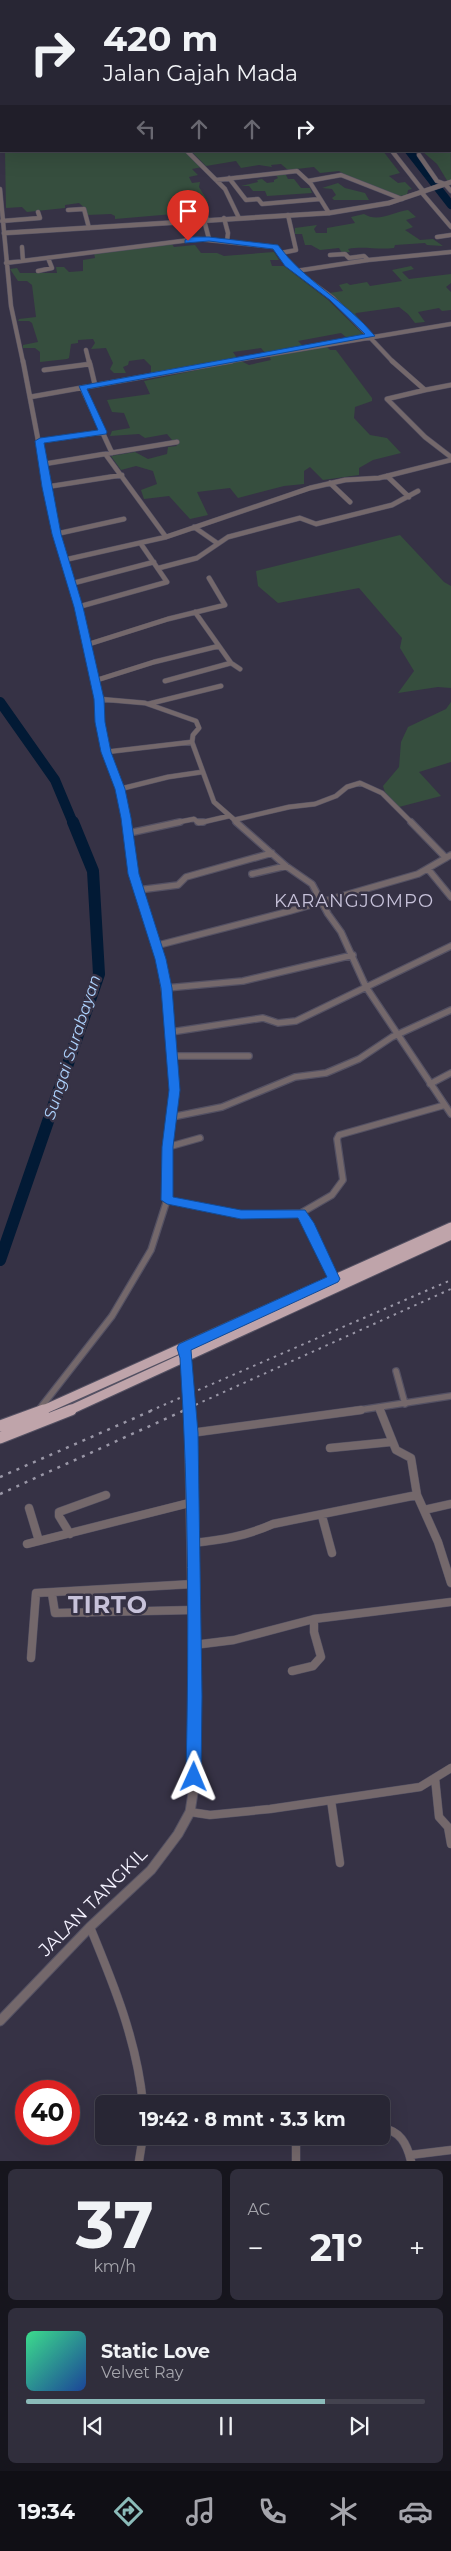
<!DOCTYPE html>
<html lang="id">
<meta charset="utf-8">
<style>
:root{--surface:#282634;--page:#302e3c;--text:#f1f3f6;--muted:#a5a5ac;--line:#44434f;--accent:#8bbbb9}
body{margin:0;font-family:Montserrat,sans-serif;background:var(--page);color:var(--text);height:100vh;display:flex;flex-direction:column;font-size:19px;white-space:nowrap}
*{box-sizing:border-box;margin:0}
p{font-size:16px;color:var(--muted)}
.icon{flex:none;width:28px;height:28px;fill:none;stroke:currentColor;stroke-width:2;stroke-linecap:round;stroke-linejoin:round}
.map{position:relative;height:2161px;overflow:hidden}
.panel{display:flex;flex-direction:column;gap:8px;padding:8px;background:#16151d;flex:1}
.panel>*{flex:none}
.guide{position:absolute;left:0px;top:0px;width:451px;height:152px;box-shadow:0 5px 20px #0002,0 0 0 1px var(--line);background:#282634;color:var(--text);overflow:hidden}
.speed{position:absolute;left:15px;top:2080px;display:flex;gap:10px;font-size:25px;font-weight:700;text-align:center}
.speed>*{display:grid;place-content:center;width:65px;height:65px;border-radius:50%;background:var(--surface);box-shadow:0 5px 20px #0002,0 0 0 1px var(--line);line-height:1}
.speed .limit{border:8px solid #d22;background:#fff;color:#111}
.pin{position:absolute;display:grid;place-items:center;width:42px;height:42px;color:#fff;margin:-51px -21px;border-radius:50% 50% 50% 0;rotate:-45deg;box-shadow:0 0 5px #0007}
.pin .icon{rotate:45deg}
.me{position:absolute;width:55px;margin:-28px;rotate:1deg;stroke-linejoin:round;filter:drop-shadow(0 0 4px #0008)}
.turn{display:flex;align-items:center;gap:18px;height:105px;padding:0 20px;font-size:22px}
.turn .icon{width:65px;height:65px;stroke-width:2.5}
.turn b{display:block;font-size:35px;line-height:42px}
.lanes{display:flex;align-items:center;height:48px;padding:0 20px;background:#0003;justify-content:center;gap:25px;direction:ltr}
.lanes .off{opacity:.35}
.big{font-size:38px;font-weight:700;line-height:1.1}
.panel .widget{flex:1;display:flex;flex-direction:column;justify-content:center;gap:8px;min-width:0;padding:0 18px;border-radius:8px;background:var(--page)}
.panel .dial{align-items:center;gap:0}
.dial b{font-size:65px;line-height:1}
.song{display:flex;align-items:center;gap:15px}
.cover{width:60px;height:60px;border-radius:8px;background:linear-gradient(135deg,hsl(150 70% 55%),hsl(220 70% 35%))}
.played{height:5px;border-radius:2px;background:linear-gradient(90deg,var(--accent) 75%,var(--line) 75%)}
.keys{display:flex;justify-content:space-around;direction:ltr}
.heat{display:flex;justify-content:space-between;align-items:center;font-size:28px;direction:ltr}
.panel .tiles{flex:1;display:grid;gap:8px;grid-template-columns:1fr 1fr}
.widget:last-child{grid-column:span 2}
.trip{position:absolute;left:95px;top:2095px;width:295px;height:50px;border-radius:8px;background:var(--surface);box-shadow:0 5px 20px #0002,0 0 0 1px var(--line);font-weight:700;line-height:50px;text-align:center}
.tab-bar{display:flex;height:80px;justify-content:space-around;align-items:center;background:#100f15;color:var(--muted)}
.tab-bar .icon{width:35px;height:35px}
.tab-bar .on{color:var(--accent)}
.tab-bar b{font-size:22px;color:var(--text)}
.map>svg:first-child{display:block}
.green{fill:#364e3e}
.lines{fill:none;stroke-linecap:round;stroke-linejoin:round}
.river-far2{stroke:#021a35;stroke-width:8}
.river-far1{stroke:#021a35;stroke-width:10}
.river{stroke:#021a35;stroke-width:12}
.minor-far3-casing{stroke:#545163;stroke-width:5}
.minor-far2-casing{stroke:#545163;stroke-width:5.5}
.minor-far1-casing{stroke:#545163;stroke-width:8}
.minor-casing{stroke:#545163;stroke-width:9}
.tertiary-far2-casing{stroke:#545163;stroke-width:5.5}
.tertiary-far1-casing{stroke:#545163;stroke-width:9}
.tertiary-casing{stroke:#545163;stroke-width:11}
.trunk-far1-casing{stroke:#545163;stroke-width:11}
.trunk-casing{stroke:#545163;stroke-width:13}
.minor-far3{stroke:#74686b;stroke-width:4}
.minor-far2{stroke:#74686b;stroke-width:4.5}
.minor-far1{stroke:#74686b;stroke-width:5.5}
.minor{stroke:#74686b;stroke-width:8}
.tertiary-far2{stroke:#74686b;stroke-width:4.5}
.tertiary-far1{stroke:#74686b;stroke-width:7}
.tertiary{stroke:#74686b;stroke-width:9}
.trunk-far1{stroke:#bfa4aa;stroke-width:9}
.trunk{stroke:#bfa4aa;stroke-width:11}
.rail-far1{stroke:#9a97a7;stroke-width:2;stroke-dasharray:2.5 5;stroke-linecap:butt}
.rail{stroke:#9a97a7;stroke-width:2.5;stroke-dasharray:3 6;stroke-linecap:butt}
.route{fill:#1a73e8;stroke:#114b97}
.labels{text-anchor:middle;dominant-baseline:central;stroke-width:5;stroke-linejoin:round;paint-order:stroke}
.water-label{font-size:16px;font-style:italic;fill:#add2fd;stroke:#363245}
.quarter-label{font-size:18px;letter-spacing:1px;fill:#c7c2da;stroke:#363245}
.near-street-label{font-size:18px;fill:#f4f2ff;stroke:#363245}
.near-district-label{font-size:24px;font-weight:bold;letter-spacing:1px;fill:#c7c2da;stroke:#363245}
</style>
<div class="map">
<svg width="451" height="2161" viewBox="0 0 451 2161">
<rect width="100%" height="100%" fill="#363245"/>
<path class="green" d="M8 0H255V1H8Z
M280 0H451V11L450 1Z
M450 91 451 181 448 182 437 164 422 151H450Z
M5 151H185L202 167 192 169 198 175 189 177 192 183 200 182 199 187 208 202 197 203 199 209 197 212 115 219V216L111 214 87 215V210L79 203 65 205V208L27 212 22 207 6 208Z
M191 151H383L400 173 389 176 398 183 405 182 412 189 408 190 407 195 400 196 352 179 339 171 320 173 314 167 288 170 281 164 271 165 272 167 259 165 241 168 236 161 206 166Z
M285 173 288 179H294L301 188H310L312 193 267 196 265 191H253L249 186H241L258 182 257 180 262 179 267 183 274 182V180L278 178 275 174Z
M338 183 345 188 365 193 369 200H334L332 198 336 195 332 189 322 188Z
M408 210 416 217 406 220 413 227 405 230 420 240 433 239 443 246 427 245 425 243 395 245 394 248C377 250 364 246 348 249L350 252 342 253 339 248 320 250 311 245H305L302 234H295V228L317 225 314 229 316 233H327V228L355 223 351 217 364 214C378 223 393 212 408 210Z
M172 244 174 247 195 245 201 253H217L224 256 274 252 279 260H270L272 266H284L327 299 364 335 347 338 341 333 298 341 303 346 266 354 261 348 233 352 237 358 151 374V366L144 359 129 361 128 365 123 367 126 373H114L110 369 113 363 106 348 91 349 95 343 93 339 78 340V343L71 344 69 358 67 359 40 362V352L35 348H23V345L38 342 32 323 29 321H18L19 319 36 317 32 285 27 281H18L10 269 17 268 20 273H57L56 267H64L69 272 83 271V260L95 258 94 253Z
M411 266 414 269 402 272 409 279 451 274V283L446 287 451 292V310L442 311 439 308 418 312 425 322 415 323 408 314 399 307 356 313 355 314 366 326H362L329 293 343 291 339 285 347 283 350 285 367 282 370 286 402 281 392 270Z
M326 346 330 350H336L372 398V401L355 407 354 418 370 435 387 438 401 453 373 460 359 468V475L323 480 310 467 304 471V484L284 486 238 498 230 488 197 492 208 515 190 519 169 496 144 499 141 490 157 484 153 471 136 466 121 470 111 456 135 452 148 459 167 454 168 447 177 446 167 434 145 438 139 434 110 436 112 431 130 428 124 413 112 412 107 400 150 394 144 381 241 361 249 365 271 360 269 356Z
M400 535 444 582 451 586V688L438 687 398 693 414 671 400 648 402 638 359 588 278 603 258 586 256 571Z
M451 702V762L419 772 441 796 399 807 385 792 383 786 399 767 401 742 408 727 446 709Z"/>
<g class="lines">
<path class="river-far2" d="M409 151 451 205"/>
<path class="river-far1" d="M0 702 55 780 73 823"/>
<path class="river" d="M0 1260 99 974 93 871 73 822"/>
<defs>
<path id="minor-far3" d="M0 91 1 97
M0 131 1 112
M187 151 225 189 239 218
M392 151 424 192
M419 155 437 181 445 184 451 191
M229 178 246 200 258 199 262 204 320 199
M216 180 297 171 311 184 329 213
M308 181 341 175 402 199
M0 189 11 306 23 362
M422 193 451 227
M203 206 207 220
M68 210 84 209 89 228
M224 218 228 233 227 241
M204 220 209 239
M2 221 40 218 38 212
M181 221 191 240
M437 237 451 235
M22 247 23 261
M281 253 296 250 288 215
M330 255 345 254 349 258 364 256 368 260
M6 263 198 239 275 247 288 265 333 298 393 362
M38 271 52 268 48 258
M296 271 368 260 451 252
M86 350 89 362
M225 362 451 324"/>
<path id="minor-far2" d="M23 361 56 534 78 607 99 699 100 722 106 752 120 789 127 823
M89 361 90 364
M392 361 425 390 451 385
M44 370 90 364 95 385
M82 388 112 453
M425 390 387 399 425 437 451 457
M30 397 232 361
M40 441 103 432
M106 455 166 537
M44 464 177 442
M387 476 409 497
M330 483 350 502
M46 487 122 475
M194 527 217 543
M56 534 124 519
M64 560 166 537 310 488 345 480 379 478 451 460
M159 568 197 558 228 537 300 518 316 524 392 505 418 491
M70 584 154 562
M78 607 167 582 141 544
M195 612 231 663 240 669
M86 645 168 619 225 605 209 578
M94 681 154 662 219 646
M165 681 231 663
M99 699 145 703 196 721 199 728 193 735 192 742 214 802 238 823
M148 704 221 686
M106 752 192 742
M120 789 168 777 202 772
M234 820 289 807 315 804 336 796 347 787 360 783 382 793 412 823
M174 823 194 819 199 823 229 816"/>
<path id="minor-far1" d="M198 822H203
M236 822 286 866 312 884 328 914 341 932 366 987 451 1114
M411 822 446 858
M129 833 180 822
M428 869 451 897
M252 874 286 866
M138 890 178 885 186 877 272 853
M155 946 290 911 418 874 451 855
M166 988 243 981 353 955
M171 1032 263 1018 278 1023 296 1021 451 946
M173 1056H249
M430 1084 451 1073
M172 1117 222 1107 295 1077 326 1073 359 1059 392 1037 451 1010
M168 1147 200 1138
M167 1200 241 1215 301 1213 308 1223 334 1279
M301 1213 332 1195 343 1180 337 1139 339 1135 445 1105
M396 1371 405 1404
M379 1408 380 1411
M38 1411 112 1316 151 1250 167 1200 168 1147 175 1090 171 1032 160 959 134 874 127 822
M353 1411 451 1396"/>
<path id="minor" d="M380 1410 396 1450 411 1458 417 1495 438 1542 451 1583
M191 1433 361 1410
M330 1448 391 1442
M29 1508 39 1541
M424 1510 451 1504
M322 1516 332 1553
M70 1534 59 1516V1512L106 1495
M193 1543C222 1540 246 1536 273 1524L417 1495
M27 1544 193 1502
M52 1594 55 1613 193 1610
M87 1613 89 1592
M194 1645 234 1640 314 1619 451 1602
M31 1658 36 1593 193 1584
M292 1671 313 1666 321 1657 314 1632V1619
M435 1778 439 1817 448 1827 451 1844
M331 1800 340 1863
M190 1812 210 1815 270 1809 420 1787 451 1768
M90 1927C114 1985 137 2041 143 2104
M381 2128C400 2130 407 2144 411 2161
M296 2136V2161
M410 2155 451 2150
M139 2161 143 2136"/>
<path id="tertiary-far2" d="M4 233 329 213 389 203 451 182"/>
<path id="tertiary-far1" d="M185 1354 189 1411"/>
<path id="tertiary" d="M0 2021 90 1927 151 1870 178 1834 190 1812 193 1793 195 1731 189 1410"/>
<path id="trunk-far1" d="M41 1411 451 1227
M68 1411 451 1235"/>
<path id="trunk" d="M0 1426 44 1410
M0 1438 71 1410"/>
</defs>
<use href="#minor-far3" class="minor-far3-casing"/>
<use href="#minor-far2" class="minor-far2-casing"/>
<use href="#minor-far1" class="minor-far1-casing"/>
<use href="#minor" class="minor-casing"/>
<use href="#tertiary-far2" class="tertiary-far2-casing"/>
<use href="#tertiary-far1" class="tertiary-far1-casing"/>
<use href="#tertiary" class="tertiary-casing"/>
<use href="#trunk-far1" class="trunk-far1-casing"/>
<use href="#trunk" class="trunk-casing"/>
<use href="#minor-far3" class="minor-far3"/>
<use href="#minor-far2" class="minor-far2"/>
<use href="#minor-far1" class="minor-far1"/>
<use href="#minor" class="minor"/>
<use href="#tertiary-far2" class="tertiary-far2"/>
<use href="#tertiary-far1" class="tertiary-far1"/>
<use href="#tertiary" class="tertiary"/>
<use href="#trunk-far1" class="trunk-far1"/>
<use href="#trunk" class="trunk"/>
<path class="rail-far1" d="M150 1411 451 1280
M182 1411 451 1289"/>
<path class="rail" d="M0 1477 153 1410
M0 1494 185 1410"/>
</g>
<path class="route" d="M191 237H209L278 245C304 281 346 301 375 336L87 389 107 432 106 434 44 443 61 534 83 607 104 699 105 722 111 752 125 789 131 818 139 874 166 959 172 988 180 1090 173 1147V1197L241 1210H305L314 1223 340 1279 338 1282 191 1350 198 1433 202 1696 201 1777 199 1782 194 1784 188 1782 186 1777C189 1638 189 1497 180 1358L177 1348 179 1344 327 1277 298 1218 241 1219 167 1204 161 1200 162 1147 169 1090 161 988 155 959 128 874 121 818 115 789 101 752 95 722 94 699 74 607 52 534 42 487 35 441 40 438 98 430 79 386 365 334 330 300 285 266 273 249 209 241 185 243V240Z"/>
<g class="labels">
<g class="water-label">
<text transform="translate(72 1047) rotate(-72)">Sungai Surabayan</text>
</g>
<g class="quarter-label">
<text x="354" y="901">KARANGJOMPO</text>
</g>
<g class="near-street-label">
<text transform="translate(93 1902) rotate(-45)">JALAN TANGKIL</text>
</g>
<g class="near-district-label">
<text x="108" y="1604">TIRTO</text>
</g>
</g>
</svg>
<div class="speed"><div class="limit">40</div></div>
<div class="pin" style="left:188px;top:241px;background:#d93025"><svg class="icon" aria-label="arrive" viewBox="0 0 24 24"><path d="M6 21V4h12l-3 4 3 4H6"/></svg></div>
<svg class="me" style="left:194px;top:1777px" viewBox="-20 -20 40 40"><path d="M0-17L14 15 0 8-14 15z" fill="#1a73e8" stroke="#fff" stroke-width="4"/></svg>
<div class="trip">19:42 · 8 mnt · 3.3 km</div>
<div class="guide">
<div class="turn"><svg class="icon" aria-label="right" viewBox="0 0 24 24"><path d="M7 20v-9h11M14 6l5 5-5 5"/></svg><div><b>420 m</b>Jalan Gajah Mada</div></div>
<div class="lanes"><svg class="icon off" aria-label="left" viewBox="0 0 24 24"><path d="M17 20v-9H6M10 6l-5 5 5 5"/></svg><svg class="icon off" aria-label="ahead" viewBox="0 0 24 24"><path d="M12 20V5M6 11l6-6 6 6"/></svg><svg class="icon off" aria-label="ahead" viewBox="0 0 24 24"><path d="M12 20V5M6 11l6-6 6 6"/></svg><svg class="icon" aria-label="right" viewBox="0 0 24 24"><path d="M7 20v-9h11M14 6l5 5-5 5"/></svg></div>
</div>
</div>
<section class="panel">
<div class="tiles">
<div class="widget dial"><b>37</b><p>km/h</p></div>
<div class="widget"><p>AC</p>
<div class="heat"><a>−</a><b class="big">21°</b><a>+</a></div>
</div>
<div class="widget">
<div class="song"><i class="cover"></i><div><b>Static Love</b><p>Velvet Ray</p></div></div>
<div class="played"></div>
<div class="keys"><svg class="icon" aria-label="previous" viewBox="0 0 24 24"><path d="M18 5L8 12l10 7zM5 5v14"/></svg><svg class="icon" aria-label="pause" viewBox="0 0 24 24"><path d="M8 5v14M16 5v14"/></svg><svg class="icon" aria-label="next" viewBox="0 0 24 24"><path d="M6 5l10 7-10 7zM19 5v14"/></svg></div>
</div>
</div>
</section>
<nav class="tab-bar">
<b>19:34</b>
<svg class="icon on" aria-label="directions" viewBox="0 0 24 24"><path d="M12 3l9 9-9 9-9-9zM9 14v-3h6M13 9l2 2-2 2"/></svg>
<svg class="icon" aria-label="music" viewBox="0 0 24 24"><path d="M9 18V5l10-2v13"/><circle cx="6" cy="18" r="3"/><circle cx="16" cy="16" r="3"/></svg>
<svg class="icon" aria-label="phone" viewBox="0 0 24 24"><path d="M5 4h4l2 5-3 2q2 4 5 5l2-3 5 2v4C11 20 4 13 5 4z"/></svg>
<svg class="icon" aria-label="climate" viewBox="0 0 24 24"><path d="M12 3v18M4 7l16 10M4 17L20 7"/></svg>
<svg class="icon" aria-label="car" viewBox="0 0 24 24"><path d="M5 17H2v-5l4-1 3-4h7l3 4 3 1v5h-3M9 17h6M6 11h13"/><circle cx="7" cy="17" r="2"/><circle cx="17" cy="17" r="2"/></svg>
</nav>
